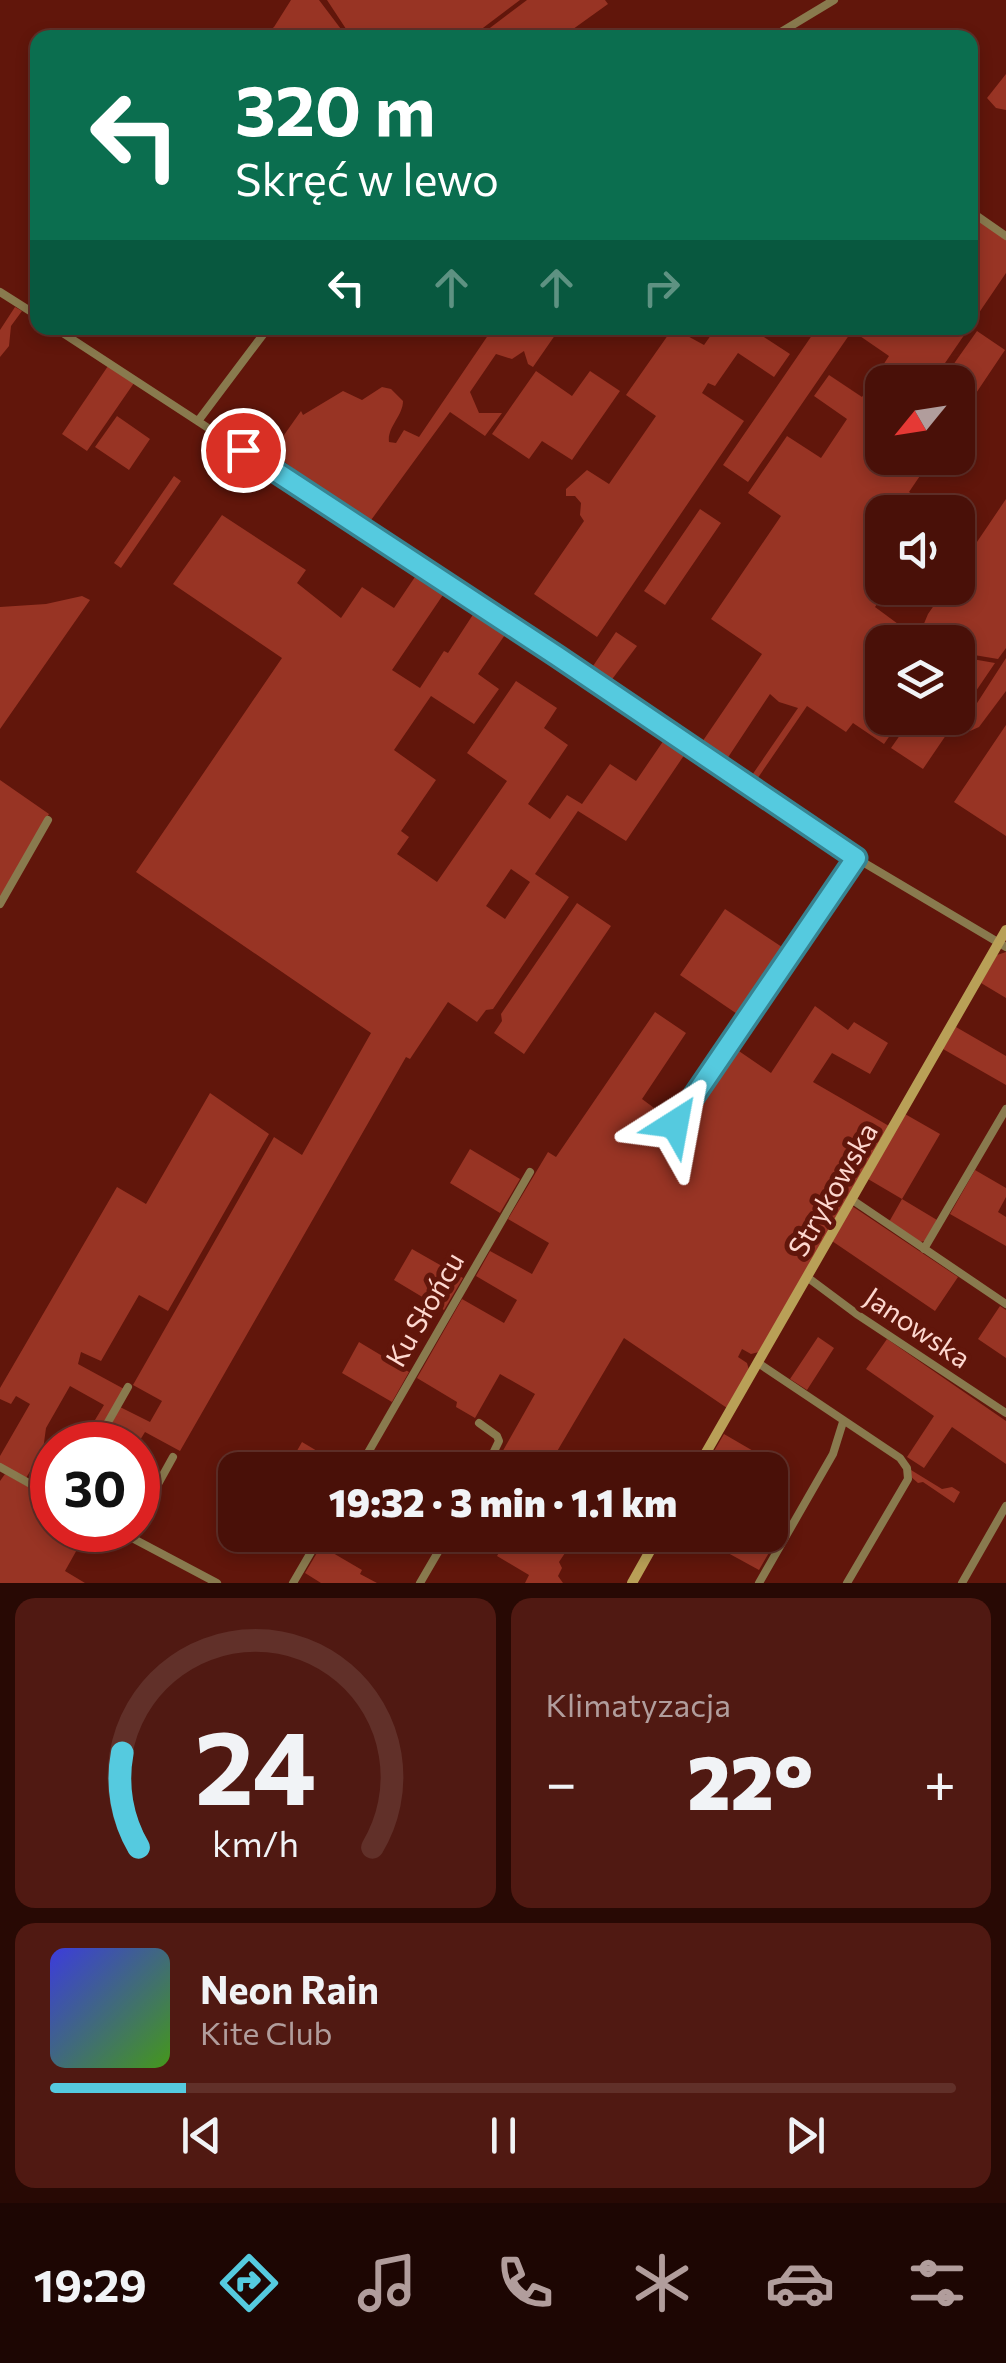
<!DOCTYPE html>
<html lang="pl">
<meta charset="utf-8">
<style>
:root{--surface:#491008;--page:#501912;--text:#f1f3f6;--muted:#b19d9c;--line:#613029;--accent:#55cadf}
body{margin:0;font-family:Commissioner,sans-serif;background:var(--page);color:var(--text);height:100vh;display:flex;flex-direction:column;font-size:38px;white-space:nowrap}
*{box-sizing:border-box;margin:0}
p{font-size:32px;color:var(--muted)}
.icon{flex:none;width:55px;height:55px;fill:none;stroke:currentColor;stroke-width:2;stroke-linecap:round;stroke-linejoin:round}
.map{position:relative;height:1583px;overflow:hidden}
.details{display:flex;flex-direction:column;gap:15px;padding:15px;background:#280904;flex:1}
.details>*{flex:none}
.hud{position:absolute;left:30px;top:30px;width:948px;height:305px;border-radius:20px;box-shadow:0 5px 15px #0003,0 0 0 2px var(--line);background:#0b6e4f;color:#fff;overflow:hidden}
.needle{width:65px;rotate:240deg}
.tools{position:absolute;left:865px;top:365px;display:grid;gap:20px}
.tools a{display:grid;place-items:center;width:110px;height:110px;border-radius:20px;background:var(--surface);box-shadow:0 5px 15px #0003,0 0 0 2px var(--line);font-size:50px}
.speed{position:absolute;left:30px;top:1422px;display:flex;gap:20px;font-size:50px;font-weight:700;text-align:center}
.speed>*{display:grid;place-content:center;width:130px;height:130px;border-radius:50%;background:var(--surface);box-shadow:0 5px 15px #0003,0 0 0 2px var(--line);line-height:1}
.speed .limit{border:15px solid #d22;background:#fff;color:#111}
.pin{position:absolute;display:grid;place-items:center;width:85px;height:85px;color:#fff;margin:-42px;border:5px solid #fff;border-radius:50%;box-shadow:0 2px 10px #0007}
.me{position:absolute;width:110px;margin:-55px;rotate:34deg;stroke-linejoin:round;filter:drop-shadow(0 0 8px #0008)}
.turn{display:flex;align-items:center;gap:35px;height:210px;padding:0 40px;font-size:45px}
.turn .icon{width:130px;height:130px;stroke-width:2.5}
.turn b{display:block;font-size:70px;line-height:85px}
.lanes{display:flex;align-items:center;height:95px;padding:0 40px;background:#0003;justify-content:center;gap:50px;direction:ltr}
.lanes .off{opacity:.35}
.big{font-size:75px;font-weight:800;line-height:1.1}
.details .tile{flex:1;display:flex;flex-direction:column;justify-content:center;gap:15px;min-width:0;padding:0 35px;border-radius:20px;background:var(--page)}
.details .dial{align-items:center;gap:0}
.dial svg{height:260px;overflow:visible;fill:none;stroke:var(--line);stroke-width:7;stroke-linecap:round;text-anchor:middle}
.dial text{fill:var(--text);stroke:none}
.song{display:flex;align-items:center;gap:30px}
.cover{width:120px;height:120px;border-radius:15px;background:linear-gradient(135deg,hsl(240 70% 55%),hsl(100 70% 35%))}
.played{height:10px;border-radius:5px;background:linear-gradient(90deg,var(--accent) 15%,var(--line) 15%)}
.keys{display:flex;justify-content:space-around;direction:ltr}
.heat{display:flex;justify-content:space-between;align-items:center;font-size:55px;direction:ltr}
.details .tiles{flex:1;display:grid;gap:15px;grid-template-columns:1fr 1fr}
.tile:last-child{grid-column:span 2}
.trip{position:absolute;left:218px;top:1452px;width:570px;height:100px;border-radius:20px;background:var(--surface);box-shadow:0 5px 15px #0003,0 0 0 2px var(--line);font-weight:800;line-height:100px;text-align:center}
.menu{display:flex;height:160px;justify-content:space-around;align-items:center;background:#1d0603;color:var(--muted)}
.menu .icon{width:70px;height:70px}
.menu .active{color:var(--accent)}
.menu b{font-size:45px;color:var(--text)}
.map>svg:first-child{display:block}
.green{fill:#983424;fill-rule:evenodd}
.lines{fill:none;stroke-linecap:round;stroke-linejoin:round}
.street{stroke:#897a4e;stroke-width:8}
.secondary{stroke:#b9a057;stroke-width:10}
.route-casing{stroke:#378391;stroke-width:25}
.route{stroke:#55cadf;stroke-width:18}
.labels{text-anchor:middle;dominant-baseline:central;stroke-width:10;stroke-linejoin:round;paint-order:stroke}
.street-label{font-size:28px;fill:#fdd7cf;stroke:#61160b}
</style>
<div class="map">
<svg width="1006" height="1583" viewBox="0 0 1006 1583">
<rect width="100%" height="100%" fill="#61160b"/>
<path class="green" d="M291 0H319L347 37H261L274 27Z
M327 0H520L471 37 352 38Z
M527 0H605L608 4 562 37H478Z
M1006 74V110L996 108 987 98Z
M970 214 1006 239V273L970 326Z
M15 307 22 311 11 326 9 346 0 357V330Z
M493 328H560L533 367 528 364 524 351 512 359 496 354 470 392 479 413H502L485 436 450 412 366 527 293 480 295 470 272 452 301 411 303 415 343 391 362 400 382 387 391 389 403 401C403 416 387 427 389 442L396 443 404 430 419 437Z
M673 328 704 345 716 328H750L790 354 774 377 738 353 715 386 708 383 702 393 744 421 597 637 534 594 584 521 580 515 581 503 575 496H566V489L587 470 609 484 656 416 626 395Z
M817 328H854L748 482 723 465Z
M861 328H969L932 382H882V458H932L909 492 939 512H882V588H888L875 607 913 635 908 642H882V718H902L884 744 853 723 846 732 807 706 753 785 748 781 798 708 779 702 770 694 723 765 698 748 762 654 711 619 781 516 748 493 787 436 821 458 847 419 814 396 829 375 862 397 889 356 857 334Z
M977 331 1005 350 958 420V382H941Z
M108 366 134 383 87 451 62 434Z
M536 371 572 396 590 371 620 391 572 460 542 441 529 459 492 434Z
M117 416 150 439 129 470 95 447Z
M174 476 181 481 121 568 114 563Z
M1006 499V648L998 659 968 654 958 656V642H925L918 638 928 614 946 588H958V570Z
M700 509 721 523 665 605 644 591Z
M222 515 306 570 297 583 341 618 362 587 394 608 419 571 447 589 392 670 420 688 444 651 448 653 476 610 509 629 478 674 499 689 474 724 431 696 394 750 436 780 401 831 409 837 397 854 437 882 507 781 467 753 516 681 557 708 544 728 568 745 528 804 550 819 567 795 582 804 610 764 636 781 666 737 687 751 626 841 578 811 535 874 569 897 493 1009 486 1010 477 1022 448 1002 410 1059 406 1057 180 1451 145 1432 137 1445H99L120 1407 150 1422 162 1401 133 1385 274 1137 302 1155 371 1033 136 872 282 658 173 584ZM511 869 530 882 505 919 486 906Z
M82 596 90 600 0 729V607L46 604Z
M616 632 637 646 607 686 592 676 591 669Z
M1006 658V691L979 727 970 731 961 728Z
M972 659 995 663 923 769 891 748 912 718H958V661Z
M1006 725V836L954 802Z
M0 780 49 814 0 899Z
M577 903 611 926 524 1054 494 1033 502 1021 501 1014Z
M725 909 788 951 743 1018 680 975Z
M1006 952V998L981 983 997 955Z
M815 1006 848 1030 854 1022 888 1043 870 1074 832 1053 813 1082 889 1126 759 1352 751 1354 742 1349 738 1357 747 1363 749 1370 727 1408 624 1338 546 1470H492L535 1394 500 1374 475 1418 456 1407 457 1402 417 1378 462 1299 504 1323 517 1300 476 1276 490 1251 532 1274 549 1243 508 1219 548 1152 556 1157 655 1012 686 1033 642 1099 669 1119 674 1118 668 1126 675 1131 733 1047 771 1073Z
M956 1027 1006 1056V1085L943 1049Z
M210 1093 269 1134 168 1311 139 1295 101 1361 81 1352 78 1364 124 1389 92 1445H80L104 1405 70 1386 46 1428 43 1450 26 1478 0 1464V1456L30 1404 16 1396 11 1404 0 1399V1388L117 1187 146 1204Z
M905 1114 940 1134 902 1199 937 1220 925 1241 920 1242 889 1222 902 1199 868 1179Z
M470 1149 520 1179 500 1213 450 1183Z
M975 1170 1006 1188V1197L998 1212 1006 1217V1246L950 1214Z
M852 1206 958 1277 935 1311 832 1241Z
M412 1249 463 1278 444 1310 394 1280Z
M1000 1306 1006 1310V1358L978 1339Z
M818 1337 834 1348 807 1390 790 1379Z
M887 1339 1006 1421V1464L952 1427 924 1468 907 1457 934 1416 866 1369Z
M359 1342 409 1372 392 1402 342 1373Z
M724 1434 767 1459 761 1470H703Z
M302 1442 349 1470H286Z
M911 1470 942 1489 952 1487 960 1492 954 1503 923 1482 918 1483 910 1476Z
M5 1474 52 1500V1530H88L65 1571 85 1583H0V1481Z
M770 1507 789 1518 759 1570 717 1547 724 1535H770Z
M509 1535H530L542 1541 546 1535H577L559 1562 562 1568 558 1576 563 1583H525L529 1575 497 1556Z
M321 1546 362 1570 360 1574 377 1583H321L305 1573Z"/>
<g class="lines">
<path class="street" d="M771 38 834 0
M970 211 1006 236
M0 292 38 316
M55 328 534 641 856 858 1006 947
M198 421 268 328
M0 904 48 820
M675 1124 856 858
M851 1199 1006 1304
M924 1249 1006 1109
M807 1277 858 1315 1006 1413
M758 1363 900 1458 907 1468 908 1479 847 1583
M479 1423 497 1436 499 1441 485 1470
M95 1445 128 1387
M0 1467 52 1496
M358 1470 530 1172
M138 1520 173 1457
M117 1530 217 1583
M293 1583 321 1535
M420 1583 448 1535
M759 1583 833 1454 843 1422
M962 1583 1006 1506"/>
<path class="secondary" d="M696 1470 1006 930
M632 1583 659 1535"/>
</g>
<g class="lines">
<defs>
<path id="route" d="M243 450 557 656 856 858 675 1124"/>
</defs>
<use href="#route" class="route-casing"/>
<use href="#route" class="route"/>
</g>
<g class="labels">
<g class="street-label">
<text transform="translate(832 1189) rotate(-60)">Strykowska</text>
<text transform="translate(424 1309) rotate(-60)">Ku Słońcu</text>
<text transform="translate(918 1327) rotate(34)">Janowska</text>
</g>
</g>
</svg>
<div class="tools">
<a><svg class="needle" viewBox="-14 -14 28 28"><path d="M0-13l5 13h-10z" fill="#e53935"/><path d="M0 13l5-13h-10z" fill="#b19d9c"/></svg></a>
<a><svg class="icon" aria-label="sound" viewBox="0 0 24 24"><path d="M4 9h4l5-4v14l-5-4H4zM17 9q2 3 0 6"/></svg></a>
<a><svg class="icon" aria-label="layers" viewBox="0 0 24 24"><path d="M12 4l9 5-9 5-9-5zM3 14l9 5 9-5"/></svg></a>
</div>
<div class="speed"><div class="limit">30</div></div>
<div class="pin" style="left:243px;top:450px;background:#d93025"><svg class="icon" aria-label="arrive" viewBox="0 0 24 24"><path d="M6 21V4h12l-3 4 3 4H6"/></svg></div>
<svg class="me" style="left:675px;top:1124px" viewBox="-20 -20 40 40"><path d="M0-17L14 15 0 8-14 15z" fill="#55cadf" stroke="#fff" stroke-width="4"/></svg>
<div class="trip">19:32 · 3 min · 1.1 km</div>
<div class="hud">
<div class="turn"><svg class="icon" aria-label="left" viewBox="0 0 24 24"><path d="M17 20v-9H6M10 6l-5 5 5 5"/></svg><div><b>320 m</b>Skręć w lewo</div></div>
<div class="lanes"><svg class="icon" aria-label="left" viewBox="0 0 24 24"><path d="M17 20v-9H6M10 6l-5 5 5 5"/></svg><svg class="icon off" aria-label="ahead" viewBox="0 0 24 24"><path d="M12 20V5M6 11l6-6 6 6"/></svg><svg class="icon off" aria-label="ahead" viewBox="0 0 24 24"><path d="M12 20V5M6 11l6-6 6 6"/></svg><svg class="icon off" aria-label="right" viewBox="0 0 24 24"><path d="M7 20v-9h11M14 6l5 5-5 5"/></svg></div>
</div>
</div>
<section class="details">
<div class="tiles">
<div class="tile dial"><svg viewBox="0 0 100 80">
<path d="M14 69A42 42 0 1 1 86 69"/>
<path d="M14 69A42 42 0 0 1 9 40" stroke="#55cadf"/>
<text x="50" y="56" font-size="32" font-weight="700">24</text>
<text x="50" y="72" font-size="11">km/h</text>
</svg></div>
<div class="tile"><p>Klimatyzacja</p>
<div class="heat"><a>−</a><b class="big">22°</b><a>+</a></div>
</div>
<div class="tile">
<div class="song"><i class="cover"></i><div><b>Neon Rain</b><p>Kite Club</p></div></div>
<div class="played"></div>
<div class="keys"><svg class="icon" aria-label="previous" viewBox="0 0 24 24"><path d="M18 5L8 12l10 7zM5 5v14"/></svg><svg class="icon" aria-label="pause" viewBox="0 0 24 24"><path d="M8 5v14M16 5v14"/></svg><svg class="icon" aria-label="next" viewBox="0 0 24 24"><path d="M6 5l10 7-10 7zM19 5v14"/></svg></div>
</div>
</div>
</section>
<nav class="menu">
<b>19:29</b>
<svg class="icon active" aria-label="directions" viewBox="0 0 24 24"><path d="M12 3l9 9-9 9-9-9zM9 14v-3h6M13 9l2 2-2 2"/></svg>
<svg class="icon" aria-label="music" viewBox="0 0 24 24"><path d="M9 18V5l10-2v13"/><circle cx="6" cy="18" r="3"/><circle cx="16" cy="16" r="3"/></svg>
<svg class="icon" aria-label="phone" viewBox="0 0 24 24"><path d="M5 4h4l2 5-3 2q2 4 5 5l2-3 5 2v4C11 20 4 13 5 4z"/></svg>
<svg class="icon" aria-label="climate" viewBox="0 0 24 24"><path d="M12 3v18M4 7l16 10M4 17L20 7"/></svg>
<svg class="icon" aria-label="car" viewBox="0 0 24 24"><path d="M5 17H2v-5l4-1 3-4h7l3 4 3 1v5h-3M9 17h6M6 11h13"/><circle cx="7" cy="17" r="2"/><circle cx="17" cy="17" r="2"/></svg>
<svg class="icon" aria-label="filters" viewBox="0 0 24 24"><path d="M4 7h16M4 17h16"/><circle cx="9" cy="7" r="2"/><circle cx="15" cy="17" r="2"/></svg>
</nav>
